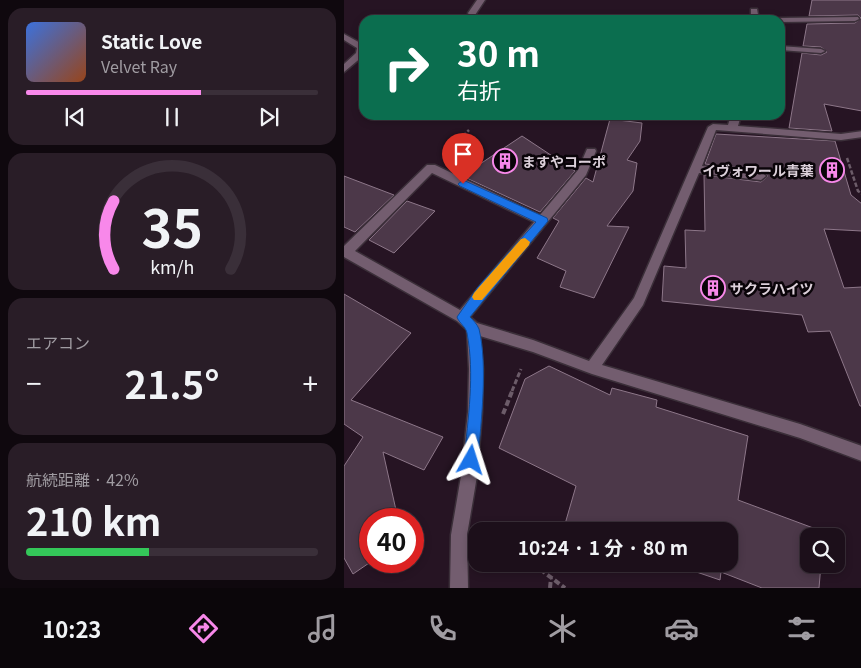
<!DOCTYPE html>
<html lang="ja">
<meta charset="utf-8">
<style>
:root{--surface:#1c0f1a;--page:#291d27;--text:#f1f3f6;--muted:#a09ca2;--line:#3a2f39;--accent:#f888ea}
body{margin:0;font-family:Georgia,"Noto Sans JP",serif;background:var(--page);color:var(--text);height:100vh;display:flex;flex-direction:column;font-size:19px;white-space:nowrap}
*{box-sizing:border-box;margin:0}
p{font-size:16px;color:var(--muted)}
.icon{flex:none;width:28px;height:28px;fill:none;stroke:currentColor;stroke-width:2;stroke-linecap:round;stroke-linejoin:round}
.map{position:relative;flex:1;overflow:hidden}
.side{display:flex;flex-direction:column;gap:8px;padding:8px;background:#0f080e;width:344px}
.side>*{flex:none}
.top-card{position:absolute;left:15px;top:15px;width:426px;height:105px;border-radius:15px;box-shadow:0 2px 8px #0003,0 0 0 1px var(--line);background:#0b6e4f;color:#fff;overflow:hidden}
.tools{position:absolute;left:456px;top:528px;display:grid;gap:10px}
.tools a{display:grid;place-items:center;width:45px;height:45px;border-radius:10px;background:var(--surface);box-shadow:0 2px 8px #0003,0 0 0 1px var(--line);font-size:25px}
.speed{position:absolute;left:15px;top:508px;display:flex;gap:10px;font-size:25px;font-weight:700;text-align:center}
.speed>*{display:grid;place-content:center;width:65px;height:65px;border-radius:50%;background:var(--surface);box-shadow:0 2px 8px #0003,0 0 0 1px var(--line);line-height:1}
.speed .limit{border:8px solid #d22;background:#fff;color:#111}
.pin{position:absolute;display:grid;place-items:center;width:42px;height:42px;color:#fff;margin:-51px -21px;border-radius:50% 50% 50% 0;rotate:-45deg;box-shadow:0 0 5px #0007}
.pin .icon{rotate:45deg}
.me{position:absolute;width:55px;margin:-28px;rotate:6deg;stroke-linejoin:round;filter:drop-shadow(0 0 4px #0008)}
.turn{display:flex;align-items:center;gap:18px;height:105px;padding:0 15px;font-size:22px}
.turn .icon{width:65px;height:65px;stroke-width:2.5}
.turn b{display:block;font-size:35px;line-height:42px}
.big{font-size:38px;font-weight:700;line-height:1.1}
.side .card{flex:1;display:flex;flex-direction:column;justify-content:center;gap:8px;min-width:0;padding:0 18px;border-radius:15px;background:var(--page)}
.side .dial{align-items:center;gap:0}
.dial svg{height:130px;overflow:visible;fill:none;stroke:var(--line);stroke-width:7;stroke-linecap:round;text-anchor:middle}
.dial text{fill:var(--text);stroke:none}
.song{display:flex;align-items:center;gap:15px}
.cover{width:60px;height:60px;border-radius:8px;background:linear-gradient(135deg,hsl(220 70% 55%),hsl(20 70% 35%))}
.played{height:5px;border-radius:2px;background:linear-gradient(90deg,var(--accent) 60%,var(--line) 60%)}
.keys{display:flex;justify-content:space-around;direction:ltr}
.heat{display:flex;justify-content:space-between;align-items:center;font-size:28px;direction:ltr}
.charge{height:8px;border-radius:4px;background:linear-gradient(90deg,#34c759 42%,var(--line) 0)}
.trip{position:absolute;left:124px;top:522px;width:270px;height:50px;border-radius:15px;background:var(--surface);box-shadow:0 2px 8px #0003,0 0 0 1px var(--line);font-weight:700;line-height:50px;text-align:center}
.tabs{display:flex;height:80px;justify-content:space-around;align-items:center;background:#0b060a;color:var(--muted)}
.tabs .icon{width:35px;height:35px}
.tabs .selected{color:var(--accent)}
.tabs b{font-size:22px;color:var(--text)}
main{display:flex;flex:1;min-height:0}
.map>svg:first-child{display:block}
.building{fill:#4c3849;stroke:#8d7789}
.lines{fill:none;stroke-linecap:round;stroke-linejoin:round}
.minor-casing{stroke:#3b2f39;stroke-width:3}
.path-far2{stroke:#6c5c69;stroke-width:2.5;stroke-dasharray:4.5 2;stroke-linecap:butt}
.path-far1{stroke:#6c5c69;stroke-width:3;stroke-dasharray:5 2.5;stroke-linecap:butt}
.path{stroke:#6c5c69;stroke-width:4;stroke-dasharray:6 3;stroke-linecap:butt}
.minor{fill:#735d6f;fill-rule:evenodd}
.route{fill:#1a73e8;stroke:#114b97}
.slow{fill:#f59e0b}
.labels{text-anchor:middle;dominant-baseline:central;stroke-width:5;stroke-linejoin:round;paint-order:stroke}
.poi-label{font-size:14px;font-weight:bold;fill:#dcd0da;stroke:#0a0409;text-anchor:start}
</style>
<main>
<section class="side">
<div class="card">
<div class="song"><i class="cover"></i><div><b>Static Love</b><p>Velvet Ray</p></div></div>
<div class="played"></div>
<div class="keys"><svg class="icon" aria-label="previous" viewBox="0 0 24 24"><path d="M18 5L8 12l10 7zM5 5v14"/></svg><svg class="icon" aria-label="pause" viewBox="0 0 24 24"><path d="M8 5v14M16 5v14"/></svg><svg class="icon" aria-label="next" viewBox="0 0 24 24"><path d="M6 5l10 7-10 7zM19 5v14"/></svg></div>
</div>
<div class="card dial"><svg viewBox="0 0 100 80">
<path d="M14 69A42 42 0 1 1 86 69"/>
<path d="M14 69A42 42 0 0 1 14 27" stroke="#f888ea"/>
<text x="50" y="56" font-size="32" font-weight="700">35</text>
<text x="50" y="72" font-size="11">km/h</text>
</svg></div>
<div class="card"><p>エアコン</p>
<div class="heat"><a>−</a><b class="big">21.5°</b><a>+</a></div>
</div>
<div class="card"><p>航続距離 · 42%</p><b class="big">210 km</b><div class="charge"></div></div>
</section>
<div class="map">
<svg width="518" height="588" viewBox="0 0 518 588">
<rect width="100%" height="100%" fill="#261423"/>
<path class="building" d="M468 0H518V111L480 104 488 131 445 128 458 53 477 55 483 52 477 47 459 46 463 24 511 23 517 18 514 15 465 16Z
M266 119 298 123 296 141 283 160 293 163 289 191 263 226 285 227 250 298 216 287 222 271 193 258 215 221 209 218 242 178 249 182Z
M372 134 491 141 507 195 518 204V231L480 229 500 288 518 287V406H516L486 331 464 332 458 315 318 301 320 266 342 268 341 230 361 231 360 175 417 182 424 176 417 170 361 164Z
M178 136 231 171 196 212 118 176Z
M0 176 50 195 11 232 0 227Z
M63 201 91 211 50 253 25 240Z
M0 294 67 333 7 400 99 437 80 470 39 452 54 519H26V561H28L9 574 0 558V466L19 437 0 424Z
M205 366 266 395 268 388 313 400 312 407 404 436 394 500 480 532 479 536H465V564H477L475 588H418L377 572 376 580 329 564H385V531H219L232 486 155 448 181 379Z"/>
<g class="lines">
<defs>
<path id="minor" d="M133 0H141L131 15H125L124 13Z
M407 9H413L415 20H407Z
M514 17 515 19 511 21 436 22V20H432L436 18Z
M0 34 20 45 19 56 0 72V64L12 53 13 48 0 40Z
M436 46 477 49 481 51 477 53 436 50Z
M387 115H397L394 126 497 134 518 131V137L497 140 372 130 358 166 417 172 422 176 417 180 355 173 299 305 258 365 456 424 518 446V461L456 438 248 374 189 352 136 336 139 369 138 412 133 476 123 535 124 588H106L107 535 117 476 124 412 125 369 123 330 113 321 0 257V246L83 165H91L196 215 234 170 243 149H251L252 151 242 175 126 317 133 323 189 340 245 361 290 298 364 127 369 124 384 125ZM88 173 190 222 116 310 11 251Z"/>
</defs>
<use href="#minor" class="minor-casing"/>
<path class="path-far2" d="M105 150 125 130
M503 158 514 191 518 194"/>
<path class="path-far1" d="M168 391 177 369"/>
<path class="path" d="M159 414 169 389
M189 564 221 588
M206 588 207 578"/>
<use href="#minor" class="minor"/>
</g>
<path class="route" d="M119 180 203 218 204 221 126 317C129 320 133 324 135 329 144 366 137 421 134 460L132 465 127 467 122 465 120 460C124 419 131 374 123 333 122 327 115 323 113 317L134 287 192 222 116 186 114 184Z"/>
<path class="slow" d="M181 238 186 242 185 245 138 300H130L128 297 130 293 177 239Z"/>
<defs>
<symbol id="building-ring" viewBox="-11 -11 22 22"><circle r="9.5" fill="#0a0409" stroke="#f888ea" stroke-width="1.5"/><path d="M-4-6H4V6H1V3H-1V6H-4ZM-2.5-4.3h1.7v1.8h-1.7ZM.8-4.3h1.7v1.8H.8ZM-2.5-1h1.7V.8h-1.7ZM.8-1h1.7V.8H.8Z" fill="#f888ea"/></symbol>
</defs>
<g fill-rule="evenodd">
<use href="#building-ring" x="147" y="147" width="28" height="28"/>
<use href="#building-ring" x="474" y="156" width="28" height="28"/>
<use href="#building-ring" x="355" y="274" width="28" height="28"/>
</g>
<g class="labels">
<g class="poi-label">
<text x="178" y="161">ますやコーポ</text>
<text x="470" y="170" text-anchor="end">イヴォワール青葉</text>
<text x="386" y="288">サクラハイツ</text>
</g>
</g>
</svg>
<div class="tools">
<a><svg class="icon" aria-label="search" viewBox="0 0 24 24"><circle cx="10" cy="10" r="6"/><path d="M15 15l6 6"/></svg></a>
</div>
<div class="speed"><div class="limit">40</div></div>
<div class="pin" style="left:119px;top:184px;background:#d93025"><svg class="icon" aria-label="arrive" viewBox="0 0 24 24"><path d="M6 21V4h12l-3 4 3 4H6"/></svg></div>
<svg class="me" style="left:127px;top:460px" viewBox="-20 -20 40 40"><path d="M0-17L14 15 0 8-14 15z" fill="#1a73e8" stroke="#fff" stroke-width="4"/></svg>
<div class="trip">10:24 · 1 分 · 80 m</div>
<div class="top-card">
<div class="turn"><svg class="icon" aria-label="right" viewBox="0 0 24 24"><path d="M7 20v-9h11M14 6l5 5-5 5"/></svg><div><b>30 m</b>右折</div></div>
</div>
</div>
</main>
<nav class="tabs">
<b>10:23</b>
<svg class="icon selected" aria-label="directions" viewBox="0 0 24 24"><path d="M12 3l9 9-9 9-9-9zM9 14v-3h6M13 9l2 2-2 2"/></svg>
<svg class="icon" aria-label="music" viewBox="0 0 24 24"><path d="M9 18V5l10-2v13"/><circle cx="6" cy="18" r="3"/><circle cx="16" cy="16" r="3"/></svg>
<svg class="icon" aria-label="phone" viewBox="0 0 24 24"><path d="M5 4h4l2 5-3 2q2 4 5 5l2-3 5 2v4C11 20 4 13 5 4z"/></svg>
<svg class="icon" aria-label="climate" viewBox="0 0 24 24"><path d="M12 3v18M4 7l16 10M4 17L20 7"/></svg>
<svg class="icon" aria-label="car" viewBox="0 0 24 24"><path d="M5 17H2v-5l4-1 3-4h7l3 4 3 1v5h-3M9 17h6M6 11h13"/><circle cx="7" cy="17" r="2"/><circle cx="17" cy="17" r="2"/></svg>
<svg class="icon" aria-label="filters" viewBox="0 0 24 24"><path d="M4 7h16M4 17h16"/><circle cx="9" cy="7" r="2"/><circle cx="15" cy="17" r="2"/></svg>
</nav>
